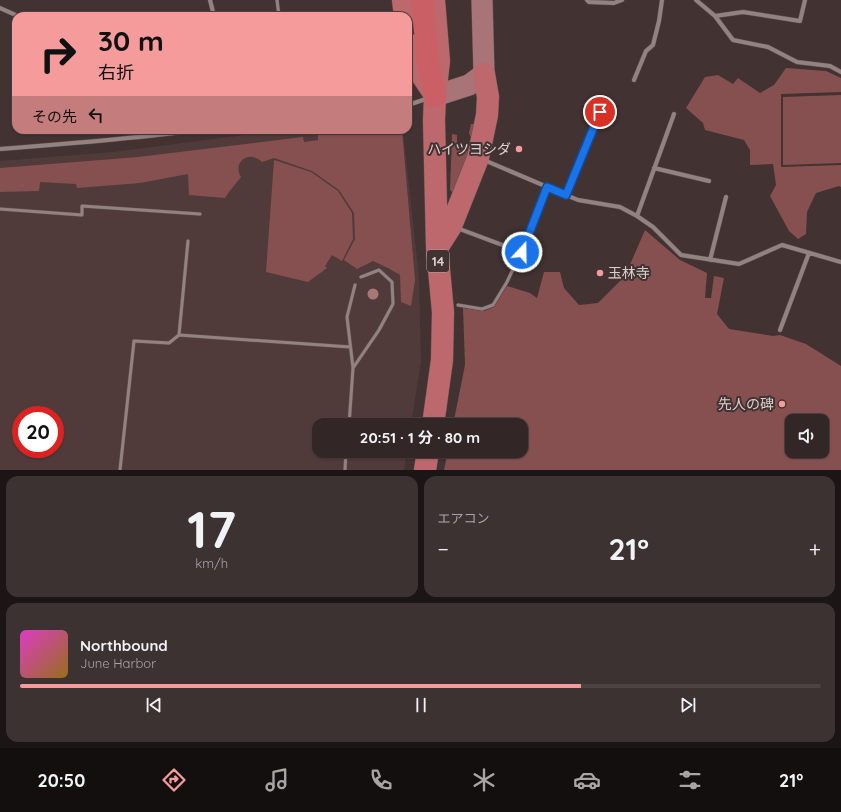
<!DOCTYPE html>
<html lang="ja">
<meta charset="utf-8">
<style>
:root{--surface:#322626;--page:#3d3232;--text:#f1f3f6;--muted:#a8a5a7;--line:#4d4343;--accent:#f59b9b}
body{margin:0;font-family:Quicksand,"Noto Sans JP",sans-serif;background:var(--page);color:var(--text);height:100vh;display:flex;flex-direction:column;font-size:15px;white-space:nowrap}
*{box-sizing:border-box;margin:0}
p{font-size:13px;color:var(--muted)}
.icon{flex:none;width:22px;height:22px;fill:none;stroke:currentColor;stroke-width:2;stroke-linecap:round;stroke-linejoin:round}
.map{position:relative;height:470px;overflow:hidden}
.side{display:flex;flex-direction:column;gap:6px;padding:6px;background:#1c1515;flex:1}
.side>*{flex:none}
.banner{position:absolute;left:12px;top:12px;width:400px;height:122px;border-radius:12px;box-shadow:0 1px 3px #0004,0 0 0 1px var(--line);background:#f59b9b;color:#111;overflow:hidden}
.fabs{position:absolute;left:785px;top:414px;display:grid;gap:8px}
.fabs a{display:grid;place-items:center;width:44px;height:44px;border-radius:8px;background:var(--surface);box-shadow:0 1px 3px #0004,0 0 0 1px var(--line);font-size:20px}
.speed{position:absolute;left:12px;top:406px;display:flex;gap:8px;font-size:20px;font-weight:700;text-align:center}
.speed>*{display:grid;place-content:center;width:52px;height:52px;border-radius:50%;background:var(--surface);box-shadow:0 1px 3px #0004,0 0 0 1px var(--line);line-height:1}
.speed .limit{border:6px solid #d22;background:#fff;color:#111}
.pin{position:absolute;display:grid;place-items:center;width:34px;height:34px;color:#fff;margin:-17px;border:2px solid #fff;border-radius:50%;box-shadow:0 1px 4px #0007}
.me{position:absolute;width:44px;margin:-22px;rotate:21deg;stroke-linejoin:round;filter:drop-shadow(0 0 3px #0008)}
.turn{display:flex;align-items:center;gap:14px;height:84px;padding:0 20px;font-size:18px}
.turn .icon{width:52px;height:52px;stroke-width:2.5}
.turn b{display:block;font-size:28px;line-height:34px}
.then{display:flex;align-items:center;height:38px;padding:0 20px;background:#0003;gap:8px;font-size:15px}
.big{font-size:30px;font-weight:700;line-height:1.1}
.side .widget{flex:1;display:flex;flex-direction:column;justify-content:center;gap:6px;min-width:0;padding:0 14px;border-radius:12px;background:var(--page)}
.side .dial{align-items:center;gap:0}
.dial b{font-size:52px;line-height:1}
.song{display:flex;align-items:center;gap:12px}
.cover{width:48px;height:48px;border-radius:6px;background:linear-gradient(135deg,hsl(310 70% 55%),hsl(40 70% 35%))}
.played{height:4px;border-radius:2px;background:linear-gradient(90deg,var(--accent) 70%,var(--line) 70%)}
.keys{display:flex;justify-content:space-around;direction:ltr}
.heat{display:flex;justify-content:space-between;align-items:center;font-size:22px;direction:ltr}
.side .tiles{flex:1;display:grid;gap:6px;grid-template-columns:1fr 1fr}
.widget:last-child{grid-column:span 2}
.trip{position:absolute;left:312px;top:418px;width:216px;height:40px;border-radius:12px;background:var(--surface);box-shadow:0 1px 3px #0004,0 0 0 1px var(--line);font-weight:700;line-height:40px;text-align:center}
.tabs{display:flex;height:64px;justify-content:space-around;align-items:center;background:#140f0f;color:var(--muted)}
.tabs .icon{width:28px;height:28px}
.tabs .current{color:var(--accent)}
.tabs b{font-size:18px;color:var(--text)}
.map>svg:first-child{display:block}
.built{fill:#513a3a;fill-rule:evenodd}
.green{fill:#865051;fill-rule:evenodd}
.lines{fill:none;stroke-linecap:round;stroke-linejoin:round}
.service-casing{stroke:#5e5150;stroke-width:4}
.minor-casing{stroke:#5e5150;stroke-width:5}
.secondary-casing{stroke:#5e5150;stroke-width:22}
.primary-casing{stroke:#5e5150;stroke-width:23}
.trunk-casing{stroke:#5e5150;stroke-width:23}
.service{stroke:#948181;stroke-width:3}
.minor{stroke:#948181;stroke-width:4}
.secondary{stroke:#a87477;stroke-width:21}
.primary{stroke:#bc686d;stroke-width:22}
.trunk{stroke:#ca6066;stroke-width:22}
.tree{fill:#a67878}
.route-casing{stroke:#114b97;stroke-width:10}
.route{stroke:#1a73e8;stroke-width:7}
.poi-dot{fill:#f59b9b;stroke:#423232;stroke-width:1.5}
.labels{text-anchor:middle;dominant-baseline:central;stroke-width:4;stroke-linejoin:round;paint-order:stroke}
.shield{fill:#423232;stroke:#ada1a1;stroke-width:1}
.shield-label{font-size:13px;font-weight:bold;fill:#dbd1d0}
.poi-label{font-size:14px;fill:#dbd1d0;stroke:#423232;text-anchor:end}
</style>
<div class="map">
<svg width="841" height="470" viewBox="0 0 841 470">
<rect width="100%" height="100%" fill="#423232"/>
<path class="built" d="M282 130H403L419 277 421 362 411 425H319V451H407L404 470H0V161L113 152ZM21 415H55V449H21Z"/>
<path class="green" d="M786 68 826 71 841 78V92L781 94V167L841 165V187L839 186 816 193 807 212 806 234 798 239 789 231 770 196 776 185 773 164 750 165V150L744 140 705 130 703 123 686 108 705 77 718 75 733 84 738 78 760 93 774 85Z
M841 95V163L783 165V97Z
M471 124H479L473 157 458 193H453L450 190 452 134 457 135V143L460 150 466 151 471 148 473 142 469 133Z
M318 130H402L415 280 411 306 401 302 400 275 388 268 373 261 357 269 344 260 355 239 354 213 339 190 312 171 274 158 262 162C249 149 232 162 241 177L229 192 225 198 189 195 188 174 140 183 77 188 76 184 40 182 39 191 0 192V168L138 157 303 137 304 142 318 140Z
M274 160 311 172 338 191 352 213 353 239 342 261 332 255 325 266 327 268 308 282 266 272Z
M645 230 680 260 707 273 705 298H711L714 276 724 278 717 314 729 329 773 336 780 335 806 344 841 366V470H444L448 451H521V425H453L465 365 463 308 484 311 494 307 507 286 530 293 537 298 544 272H560L564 288 579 305 598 303 625 276ZM792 421H822V451H792Z"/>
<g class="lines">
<defs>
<path id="service" d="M277 0 279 16
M0 209 82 215V206L200 214
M355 285 347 317 353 368 379 330 393 304 392 282 379 270 361 277
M458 305 482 309 493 305 507 282 521 252 547 187
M179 335 188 241
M349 425 353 368
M120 470 134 341 169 343 179 335 350 347
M345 470 346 451"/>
<path id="minor" d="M210 0 214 16
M587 0 589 2 614 3 622 0
M696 0 715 16 733 40 768 47 797 62 830 66 841 72
M0 8 18 16
M715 16 743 12 800 21 805 0
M634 80 646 51 653 45 659 21 662 0
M408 105 429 98
M0 149C66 144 132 139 198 130
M484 160 578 200 620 207 637 216 653 227 681 255 739 264 782 245 841 262
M654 168 709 181
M566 195 600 112
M637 216 674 114
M457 228 521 252
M710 260 726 197
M780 330 809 253"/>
<path id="secondary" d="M435 96 469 85 484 74 482 0"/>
<path id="primary" d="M403 0 405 16
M408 44 411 59 435 95
M437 248 451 226 478 158 487 115 488 97 484 74
M433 425 442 360 443 312 437 248 434 120 435 96 439 61 434 0
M425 470 428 451"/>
<path id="trunk" d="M422 0 428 61 435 96"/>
</defs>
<use href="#service" class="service-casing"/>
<use href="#minor" class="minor-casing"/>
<use href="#secondary" class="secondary-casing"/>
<use href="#primary" class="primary-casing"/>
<use href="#trunk" class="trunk-casing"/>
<use href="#service" class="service"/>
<use href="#minor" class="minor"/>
<use href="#secondary" class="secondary"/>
<use href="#primary" class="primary"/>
<use href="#trunk" class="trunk"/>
</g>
<circle class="tree" cx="373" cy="294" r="5.5"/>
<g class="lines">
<defs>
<path id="route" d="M522 252 547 187 566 195 600 112"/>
</defs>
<use href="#route" class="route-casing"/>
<use href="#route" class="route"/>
</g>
<g class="poi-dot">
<circle cx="519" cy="149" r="4"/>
<circle cx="600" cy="273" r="4"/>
<circle cx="782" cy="404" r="4"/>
</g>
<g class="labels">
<rect class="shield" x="427" y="250" width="22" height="22" rx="3"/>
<g class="shield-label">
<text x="438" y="261">14</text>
</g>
<g class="poi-label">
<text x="511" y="149">ハイツヨシダ</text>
<text x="608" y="273" text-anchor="start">玉林寺</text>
<text x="774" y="404">先人の碑</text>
</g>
</g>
</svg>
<div class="fabs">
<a><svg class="icon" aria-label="sound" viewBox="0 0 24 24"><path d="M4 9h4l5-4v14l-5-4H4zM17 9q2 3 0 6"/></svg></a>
</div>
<div class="speed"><div class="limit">20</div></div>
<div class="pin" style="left:600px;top:112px;background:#d93025"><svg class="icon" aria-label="arrive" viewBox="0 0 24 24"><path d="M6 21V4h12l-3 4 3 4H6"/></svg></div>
<svg class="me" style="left:522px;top:252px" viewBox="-20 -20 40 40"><circle r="17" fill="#1a73e8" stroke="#fff" stroke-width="3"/><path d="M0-11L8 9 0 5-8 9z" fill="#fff"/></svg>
<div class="trip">20:51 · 1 分 · 80 m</div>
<div class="banner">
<div class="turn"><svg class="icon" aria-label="right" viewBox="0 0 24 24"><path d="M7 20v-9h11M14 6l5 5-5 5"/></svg><div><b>30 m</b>右折</div></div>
<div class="then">その先<svg class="icon" aria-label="left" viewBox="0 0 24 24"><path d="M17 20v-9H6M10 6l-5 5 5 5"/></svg></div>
</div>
</div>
<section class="side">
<div class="tiles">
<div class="widget dial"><b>17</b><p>km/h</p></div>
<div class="widget"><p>エアコン</p>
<div class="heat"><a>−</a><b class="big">21°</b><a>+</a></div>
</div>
<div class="widget">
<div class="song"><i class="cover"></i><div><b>Northbound</b><p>June Harbor</p></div></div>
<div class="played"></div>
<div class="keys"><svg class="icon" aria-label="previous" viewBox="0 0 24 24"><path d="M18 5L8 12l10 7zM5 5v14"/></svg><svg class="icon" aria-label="pause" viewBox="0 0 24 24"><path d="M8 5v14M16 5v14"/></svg><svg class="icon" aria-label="next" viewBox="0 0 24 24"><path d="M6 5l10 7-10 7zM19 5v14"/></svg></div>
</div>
</div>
</section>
<nav class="tabs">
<b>20:50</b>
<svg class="icon current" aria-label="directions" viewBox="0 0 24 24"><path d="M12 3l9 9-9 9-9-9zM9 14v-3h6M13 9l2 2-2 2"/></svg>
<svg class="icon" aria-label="music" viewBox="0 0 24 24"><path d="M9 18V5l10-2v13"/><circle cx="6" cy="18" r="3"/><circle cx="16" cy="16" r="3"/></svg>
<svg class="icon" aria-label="phone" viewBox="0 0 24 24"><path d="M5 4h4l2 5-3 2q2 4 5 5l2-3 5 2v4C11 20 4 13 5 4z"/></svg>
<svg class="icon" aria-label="climate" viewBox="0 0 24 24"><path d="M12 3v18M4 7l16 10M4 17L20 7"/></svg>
<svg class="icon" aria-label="car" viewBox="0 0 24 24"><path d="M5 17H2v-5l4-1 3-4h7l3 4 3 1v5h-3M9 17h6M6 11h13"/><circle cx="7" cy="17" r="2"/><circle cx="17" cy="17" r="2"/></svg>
<svg class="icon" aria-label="filters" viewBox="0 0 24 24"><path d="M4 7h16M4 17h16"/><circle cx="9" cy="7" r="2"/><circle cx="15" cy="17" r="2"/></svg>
<b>21°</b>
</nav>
